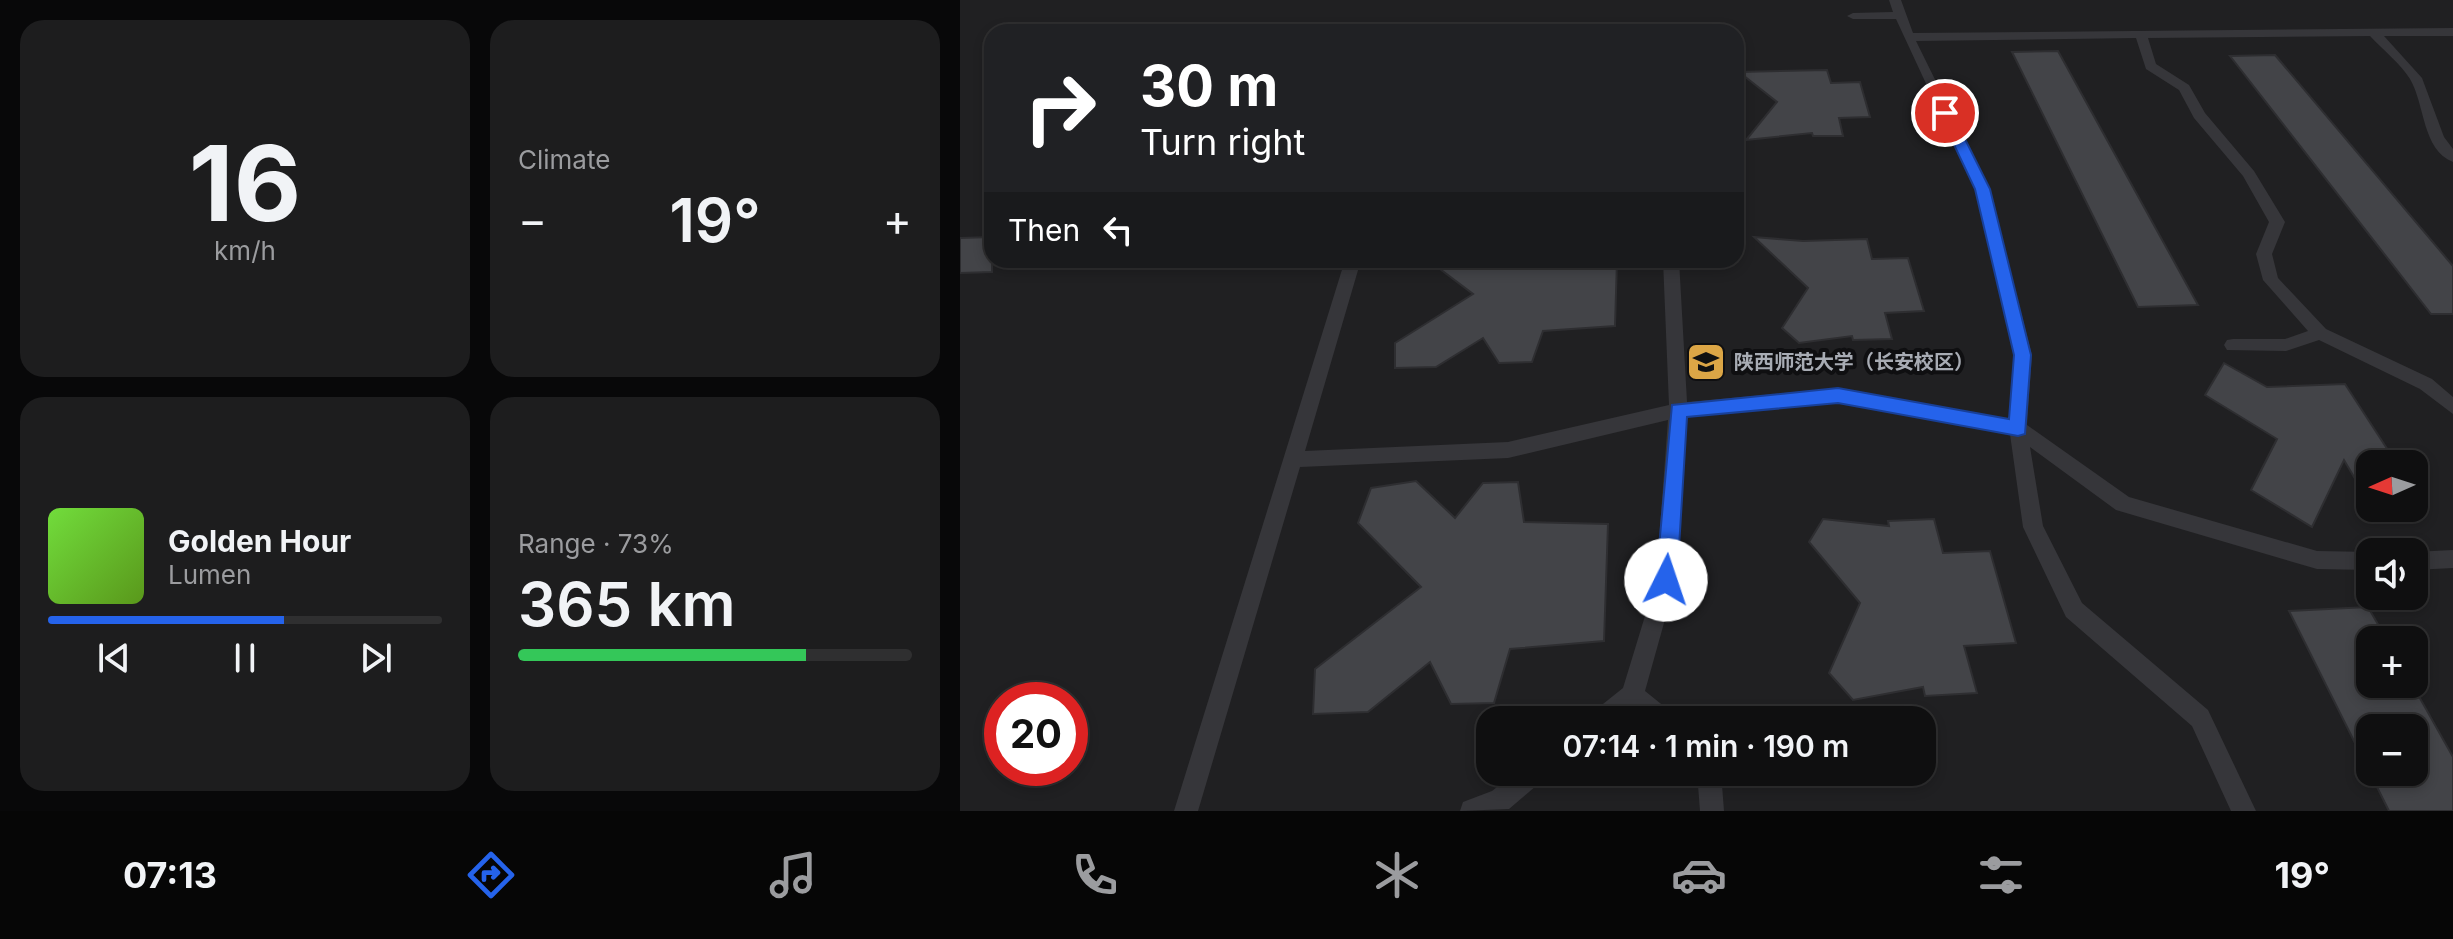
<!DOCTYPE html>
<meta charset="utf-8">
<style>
:root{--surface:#0f0f10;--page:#1d1d1e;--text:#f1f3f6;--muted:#9b9c9f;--line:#2f2f30;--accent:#2563eb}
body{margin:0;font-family:Inter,"Noto Sans SC",sans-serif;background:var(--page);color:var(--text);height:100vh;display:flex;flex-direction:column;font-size:30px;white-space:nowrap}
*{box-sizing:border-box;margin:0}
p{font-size:26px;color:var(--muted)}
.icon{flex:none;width:44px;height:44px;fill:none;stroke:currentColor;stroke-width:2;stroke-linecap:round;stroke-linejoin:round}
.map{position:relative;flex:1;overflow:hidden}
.panel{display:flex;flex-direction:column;gap:20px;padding:20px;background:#080809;width:960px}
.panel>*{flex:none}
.banner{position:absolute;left:24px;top:24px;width:760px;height:244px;border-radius:24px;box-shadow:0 4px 12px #0003,0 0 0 2px var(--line);background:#202124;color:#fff;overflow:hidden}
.needle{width:52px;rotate:267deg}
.controls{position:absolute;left:1396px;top:450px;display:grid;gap:16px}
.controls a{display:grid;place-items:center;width:72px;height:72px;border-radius:16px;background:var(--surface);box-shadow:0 4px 12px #0003,0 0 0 2px var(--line);font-size:40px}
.speed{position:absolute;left:24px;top:682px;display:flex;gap:16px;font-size:40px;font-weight:700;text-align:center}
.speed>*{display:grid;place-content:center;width:104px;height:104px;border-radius:50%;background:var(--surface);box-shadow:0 4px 12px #0003,0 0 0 2px var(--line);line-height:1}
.speed .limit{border:12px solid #d22;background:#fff;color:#111}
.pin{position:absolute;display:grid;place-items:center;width:68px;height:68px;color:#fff;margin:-34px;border:4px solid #fff;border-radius:50%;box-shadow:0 2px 8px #0007}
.me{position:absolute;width:88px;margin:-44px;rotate:4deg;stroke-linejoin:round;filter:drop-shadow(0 0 6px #0008)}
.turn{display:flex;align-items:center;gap:28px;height:168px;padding:0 24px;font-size:36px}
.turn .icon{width:104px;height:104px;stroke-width:2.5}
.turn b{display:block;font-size:56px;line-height:68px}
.then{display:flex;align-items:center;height:76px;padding:0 24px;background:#0003;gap:16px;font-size:30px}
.big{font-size:60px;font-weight:600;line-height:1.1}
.panel .widget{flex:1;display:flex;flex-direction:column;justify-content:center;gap:12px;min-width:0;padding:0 28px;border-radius:24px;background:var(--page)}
.panel .dial{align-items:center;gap:0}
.dial b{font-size:104px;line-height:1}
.song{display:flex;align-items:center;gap:24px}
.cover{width:96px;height:96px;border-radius:12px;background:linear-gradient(135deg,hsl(100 70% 55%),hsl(90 70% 35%))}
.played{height:8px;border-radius:4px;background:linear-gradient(90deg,var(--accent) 60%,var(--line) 60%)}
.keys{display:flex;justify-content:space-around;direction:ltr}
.heat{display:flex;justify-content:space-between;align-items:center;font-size:44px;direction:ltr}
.charge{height:12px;border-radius:6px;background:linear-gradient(90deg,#34c759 73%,var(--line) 0)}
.panel .tiles{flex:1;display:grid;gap:20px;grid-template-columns:repeat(2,1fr)}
.trip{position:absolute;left:516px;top:706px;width:460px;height:80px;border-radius:24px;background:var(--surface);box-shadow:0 4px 12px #0003,0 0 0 2px var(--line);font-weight:600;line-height:80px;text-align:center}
.tab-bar{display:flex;height:128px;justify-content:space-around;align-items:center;background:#060606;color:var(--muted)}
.tab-bar .icon{width:56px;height:56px}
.tab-bar .active{color:var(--accent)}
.tab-bar b{font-size:36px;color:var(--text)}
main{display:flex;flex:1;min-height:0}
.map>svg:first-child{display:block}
.built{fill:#202022;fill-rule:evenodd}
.building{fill:#434448;stroke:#2e2e31;stroke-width:2;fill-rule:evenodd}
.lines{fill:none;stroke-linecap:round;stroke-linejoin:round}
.service{fill:#36363a;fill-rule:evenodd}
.route{fill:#2563eb;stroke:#184099;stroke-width:2}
.labels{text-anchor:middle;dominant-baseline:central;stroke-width:8;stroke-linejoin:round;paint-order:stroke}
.poi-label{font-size:20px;font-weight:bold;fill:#a8acb4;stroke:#0f0f11;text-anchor:start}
</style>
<main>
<section class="panel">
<div class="tiles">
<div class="widget dial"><b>16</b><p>km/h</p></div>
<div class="widget"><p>Climate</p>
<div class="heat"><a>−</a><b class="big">19°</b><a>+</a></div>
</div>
<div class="widget">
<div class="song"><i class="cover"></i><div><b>Golden Hour</b><p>Lumen</p></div></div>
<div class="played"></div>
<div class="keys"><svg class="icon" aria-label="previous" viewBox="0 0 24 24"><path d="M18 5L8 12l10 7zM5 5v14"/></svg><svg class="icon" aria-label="pause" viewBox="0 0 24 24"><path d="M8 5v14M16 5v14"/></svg><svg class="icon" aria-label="next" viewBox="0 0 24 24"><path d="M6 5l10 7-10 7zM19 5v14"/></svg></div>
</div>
<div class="widget"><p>Range · 73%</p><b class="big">365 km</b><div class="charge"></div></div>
</div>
</section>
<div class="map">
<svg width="1493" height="811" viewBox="0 0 1493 811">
<rect width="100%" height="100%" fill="#141416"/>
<path class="built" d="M0 0H1493V811H0ZM32 32H776V260H32ZM1410 464H1454V508H1410ZM1410 552H1454V596H1410ZM1410 640H1454V684H1410ZM42 700H110V768H42ZM530 720H962V772H530ZM1410 728H1454V772H1410Z"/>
<path class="building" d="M1098 51 1238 305 1178 307 1052 52Z
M1315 55 1493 266V314H1471L1270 56Z
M867 70 871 83 900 82 910 117 879 118 883 136H853L852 133 786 140 817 102 779 72Z
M32 237V272L0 273V238Z
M794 237 843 241 907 239 912 259 948 258 964 311 925 313 932 339 893 340 892 336 839 343 822 328 848 288Z
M468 260H657L655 326 583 331 572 362 539 363 523 338 476 367 435 368V343L513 294Z
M1264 363 1307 387 1385 384 1437 464H1410V504L1384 460 1352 527 1291 490 1317 439 1245 395Z
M456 481 495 518 523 483 558 482 564 522 648 524 644 641 550 649 534 703 491 704 470 662 408 712 353 714 355 669 461 587 398 523 411 488Z
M863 519 929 526 928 521 974 519 983 553 1030 551 1056 643 1004 646 1017 693 965 696 963 687 893 700 869 673 900 603 849 542Z
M1408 607 1427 640H1410V684H1452L1493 757V811H1429L1329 611ZM1410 728H1454V772H1410Z"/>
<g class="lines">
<path class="service" d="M929 0H941L953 33 1493 28V36H1424L1462 78 1484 137 1493 149V162C1462 150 1465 104 1450 79 1441 64 1423 50 1410 36L1188 38 1196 64 1229 85 1245 113 1294 171 1325 222 1312 254 1318 278 1366 329 1472 379 1493 397V414L1460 389 1359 340 1326 351 1267 350 1264 345 1267 340 1273 339H1325L1348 331 1303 280 1296 254 1309 222 1283 176 1234 118 1219 90 1186 69 1176 38 956 41 1029 189 1072 355 1067 425 1169 497 1357 551 1411 552 1410 570 1357 569 1156 510 1070 447 1083 526 1122 603 1248 710 1296 811H1271L1232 726 1106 617 1063 527 1050 434 878 402 727 416 716 580 685 691 711 712 715 720H685L672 710 659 720H629L633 712 663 688 696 580 708 420 548 458 340 467 238 811H214L385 260H401L345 451 548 442 709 405 703 260H719L727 402 878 388 1050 419 1054 355 1015 189 936 19H893L887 16 893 13 933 12Z
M459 25H467L468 32H456Z
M1493 550V568L1454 570 1453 552Z
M556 772H587L583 780 549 809 500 811 503 802 532 791Z
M737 772H761L764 811H740Z"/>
</g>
<path class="route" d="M985 109 992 113 1030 189 1071 355 1065 434 1058 436 878 403 727 417 717 580 714 587 706 590 699 587 696 580 712 405 878 388 1049 419 1054 355 1015 189 979 113Z"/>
<defs>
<symbol id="university-square" viewBox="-11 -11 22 22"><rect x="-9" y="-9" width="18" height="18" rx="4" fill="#dca646" stroke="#0f0f11"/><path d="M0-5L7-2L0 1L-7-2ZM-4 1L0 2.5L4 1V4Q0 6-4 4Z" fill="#111"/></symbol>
</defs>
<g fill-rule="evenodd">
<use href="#university-square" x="724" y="340" width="44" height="44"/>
</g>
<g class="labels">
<g class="poi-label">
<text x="774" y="362">陕西师范大学（长安校区）</text>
</g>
</g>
</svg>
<div class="controls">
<a><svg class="needle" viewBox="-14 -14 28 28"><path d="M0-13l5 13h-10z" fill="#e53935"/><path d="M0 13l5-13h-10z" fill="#9b9c9f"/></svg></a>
<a><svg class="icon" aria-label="sound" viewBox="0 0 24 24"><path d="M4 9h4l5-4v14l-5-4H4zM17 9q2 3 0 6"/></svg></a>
<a>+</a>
<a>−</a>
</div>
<div class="speed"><div class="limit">20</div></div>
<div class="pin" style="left:985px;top:113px;background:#d93025"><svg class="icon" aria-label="arrive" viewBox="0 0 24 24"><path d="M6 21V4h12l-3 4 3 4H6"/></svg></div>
<svg class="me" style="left:706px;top:580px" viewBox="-20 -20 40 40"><circle r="19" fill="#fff"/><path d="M0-13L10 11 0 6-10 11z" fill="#2563eb"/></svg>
<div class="trip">07:14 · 1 min · 190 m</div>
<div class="banner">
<div class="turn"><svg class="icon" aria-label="right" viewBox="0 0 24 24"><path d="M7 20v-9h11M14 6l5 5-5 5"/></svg><div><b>30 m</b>Turn right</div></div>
<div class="then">Then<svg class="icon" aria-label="left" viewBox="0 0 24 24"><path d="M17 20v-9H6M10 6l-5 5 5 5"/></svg></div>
</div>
</div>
</main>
<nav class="tab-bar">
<b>07:13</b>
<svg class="icon active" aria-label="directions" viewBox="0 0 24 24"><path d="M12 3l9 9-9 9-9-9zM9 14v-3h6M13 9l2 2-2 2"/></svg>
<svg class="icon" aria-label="music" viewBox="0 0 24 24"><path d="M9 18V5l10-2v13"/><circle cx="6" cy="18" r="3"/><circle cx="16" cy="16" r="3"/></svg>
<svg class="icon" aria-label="phone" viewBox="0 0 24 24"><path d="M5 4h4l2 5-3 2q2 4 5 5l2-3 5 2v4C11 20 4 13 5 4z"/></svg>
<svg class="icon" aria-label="climate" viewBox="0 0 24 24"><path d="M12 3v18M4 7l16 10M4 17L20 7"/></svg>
<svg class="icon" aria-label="car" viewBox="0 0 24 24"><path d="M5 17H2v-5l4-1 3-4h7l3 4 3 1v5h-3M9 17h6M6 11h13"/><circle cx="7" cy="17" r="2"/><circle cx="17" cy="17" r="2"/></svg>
<svg class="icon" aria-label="filters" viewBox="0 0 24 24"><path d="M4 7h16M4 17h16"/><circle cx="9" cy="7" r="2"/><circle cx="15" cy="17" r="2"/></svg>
<b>19°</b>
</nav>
